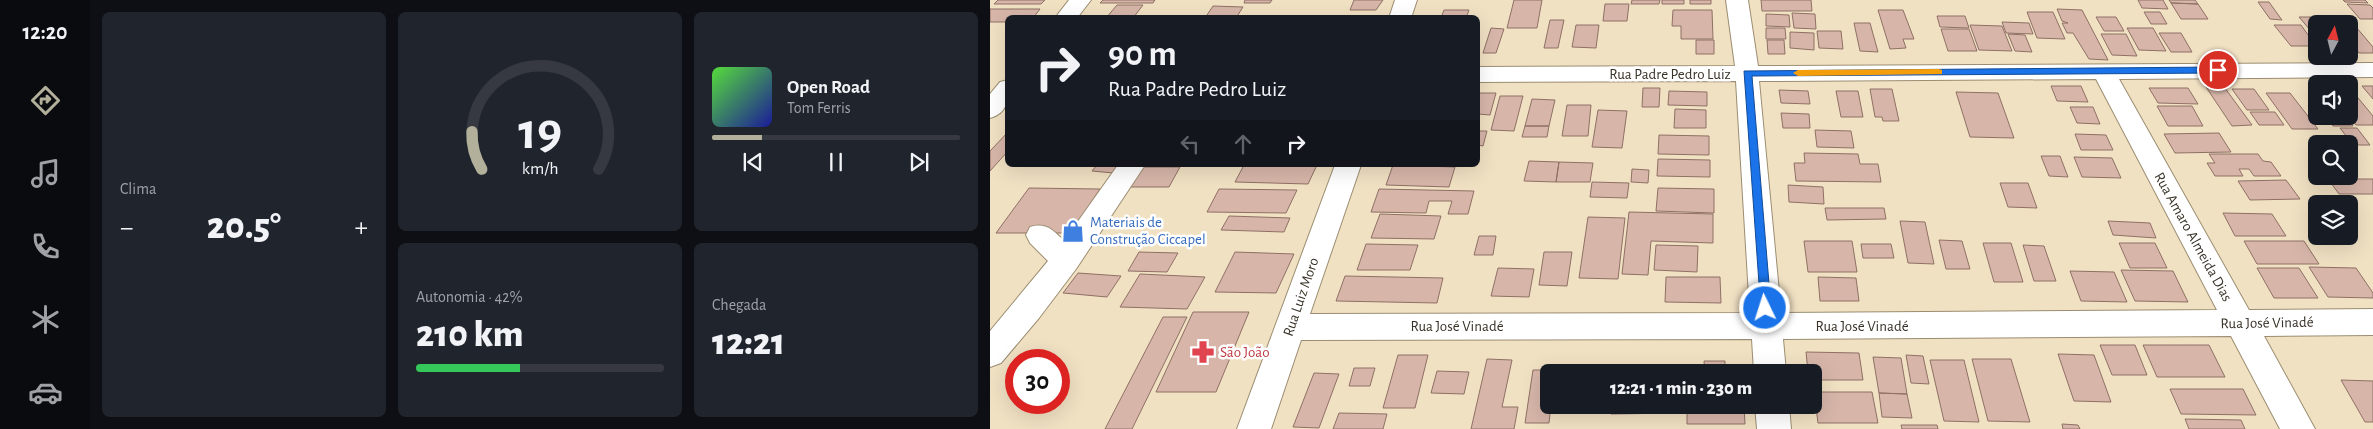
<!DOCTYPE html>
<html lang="pt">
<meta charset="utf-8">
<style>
:root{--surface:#171b24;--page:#20242c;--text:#f1f3f6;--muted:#9ea1a6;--line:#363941;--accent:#b2b09b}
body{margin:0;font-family:"Alegreya Sans",sans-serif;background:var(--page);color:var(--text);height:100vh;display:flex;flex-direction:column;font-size:19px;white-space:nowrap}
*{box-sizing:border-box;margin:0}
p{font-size:16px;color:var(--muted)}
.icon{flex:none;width:28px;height:28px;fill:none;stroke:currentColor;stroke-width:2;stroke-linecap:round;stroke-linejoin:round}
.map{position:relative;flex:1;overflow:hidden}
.sheet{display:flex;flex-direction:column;gap:12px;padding:12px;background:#0d0f14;width:900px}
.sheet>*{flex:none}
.banner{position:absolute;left:15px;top:15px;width:475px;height:152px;border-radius:8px;box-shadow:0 5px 20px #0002;background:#171b24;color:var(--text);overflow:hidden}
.needle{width:32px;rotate:7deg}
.tools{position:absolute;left:1318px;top:15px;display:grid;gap:10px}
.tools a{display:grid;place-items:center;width:50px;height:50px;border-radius:8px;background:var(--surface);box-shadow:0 5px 20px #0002;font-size:25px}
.speed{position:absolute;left:15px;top:349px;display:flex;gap:10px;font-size:25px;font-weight:700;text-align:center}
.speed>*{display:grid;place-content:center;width:65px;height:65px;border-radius:50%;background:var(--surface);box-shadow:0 5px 20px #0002;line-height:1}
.speed .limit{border:8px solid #d22;background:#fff;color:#111}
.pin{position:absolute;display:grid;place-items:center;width:42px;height:42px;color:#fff;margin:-21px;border:2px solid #fff;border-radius:50%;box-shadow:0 1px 5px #0007}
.me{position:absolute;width:55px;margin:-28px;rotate:356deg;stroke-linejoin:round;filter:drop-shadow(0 0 4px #0008)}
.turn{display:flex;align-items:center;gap:18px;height:105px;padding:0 20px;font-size:22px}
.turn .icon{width:65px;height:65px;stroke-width:2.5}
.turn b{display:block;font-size:35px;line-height:42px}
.lanes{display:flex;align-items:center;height:48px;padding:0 20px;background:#0003;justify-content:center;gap:25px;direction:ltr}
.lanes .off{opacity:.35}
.big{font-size:38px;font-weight:800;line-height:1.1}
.sheet .widget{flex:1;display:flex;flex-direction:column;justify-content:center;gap:8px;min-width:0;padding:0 18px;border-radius:8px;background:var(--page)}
.sheet .dial{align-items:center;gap:0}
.dial svg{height:130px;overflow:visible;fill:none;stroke:var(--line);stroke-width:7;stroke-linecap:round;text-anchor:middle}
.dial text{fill:var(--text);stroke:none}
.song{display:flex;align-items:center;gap:15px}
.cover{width:60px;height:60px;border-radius:8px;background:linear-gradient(135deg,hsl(110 70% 55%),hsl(240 70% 35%))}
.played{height:5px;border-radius:2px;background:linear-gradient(90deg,var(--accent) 20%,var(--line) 20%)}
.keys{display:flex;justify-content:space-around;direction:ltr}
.heat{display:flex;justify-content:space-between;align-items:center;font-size:28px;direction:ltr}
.charge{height:8px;border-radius:4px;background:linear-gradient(90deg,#34c759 42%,var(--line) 0)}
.sheet .tiles{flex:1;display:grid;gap:12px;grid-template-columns:repeat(3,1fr)}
.widget:first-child{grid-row:span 2}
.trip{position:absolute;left:550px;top:364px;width:282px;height:50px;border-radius:8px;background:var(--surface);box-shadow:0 5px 20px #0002;font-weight:800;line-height:50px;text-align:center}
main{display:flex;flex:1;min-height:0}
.dock{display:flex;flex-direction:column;width:90px;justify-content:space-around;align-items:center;background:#090b0e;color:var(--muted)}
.dock .icon{width:35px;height:35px}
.dock .active{color:var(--accent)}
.dock b{font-size:22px;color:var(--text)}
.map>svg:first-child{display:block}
.building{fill:#d7b6a9;stroke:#8f7065}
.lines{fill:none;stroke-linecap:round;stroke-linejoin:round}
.minor-casing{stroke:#9b8d71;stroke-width:2}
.minor{fill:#fff;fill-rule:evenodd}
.route{fill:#1a73e8;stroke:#114b97}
.slow{fill:#f59e0b}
.labels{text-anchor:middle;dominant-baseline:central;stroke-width:5;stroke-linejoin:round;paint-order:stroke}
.street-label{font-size:15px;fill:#383227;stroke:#fff}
.shop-label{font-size:15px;fill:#366cbe;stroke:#fff;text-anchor:start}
.health-label{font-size:15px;fill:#be3a42;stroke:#fff;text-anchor:start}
</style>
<main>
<nav class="dock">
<b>12:20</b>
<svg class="icon active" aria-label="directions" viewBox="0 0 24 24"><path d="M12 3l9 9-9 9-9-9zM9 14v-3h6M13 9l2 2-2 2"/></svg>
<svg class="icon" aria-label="music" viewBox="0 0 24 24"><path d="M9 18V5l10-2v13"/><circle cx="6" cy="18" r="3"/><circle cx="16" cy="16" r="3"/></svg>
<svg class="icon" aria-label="phone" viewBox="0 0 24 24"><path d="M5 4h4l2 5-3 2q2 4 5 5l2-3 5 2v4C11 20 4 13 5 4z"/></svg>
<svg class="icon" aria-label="climate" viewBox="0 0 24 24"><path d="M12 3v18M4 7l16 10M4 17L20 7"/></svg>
<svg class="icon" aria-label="car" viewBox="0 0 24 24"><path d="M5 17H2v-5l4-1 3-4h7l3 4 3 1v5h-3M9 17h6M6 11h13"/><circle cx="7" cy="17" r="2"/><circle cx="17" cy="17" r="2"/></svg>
</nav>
<section class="sheet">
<div class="tiles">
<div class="widget"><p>Clima</p>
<div class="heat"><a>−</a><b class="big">20.5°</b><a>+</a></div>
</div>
<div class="widget dial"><svg viewBox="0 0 100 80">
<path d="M14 69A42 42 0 1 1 86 69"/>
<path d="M14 69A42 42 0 0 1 8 46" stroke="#b2b09b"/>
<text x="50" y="56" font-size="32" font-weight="700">19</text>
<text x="50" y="72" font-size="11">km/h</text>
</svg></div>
<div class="widget">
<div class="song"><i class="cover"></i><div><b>Open Road</b><p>Tom Ferris</p></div></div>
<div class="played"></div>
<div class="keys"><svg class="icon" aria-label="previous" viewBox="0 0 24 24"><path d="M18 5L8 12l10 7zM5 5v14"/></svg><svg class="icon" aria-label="pause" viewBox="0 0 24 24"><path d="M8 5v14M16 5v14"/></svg><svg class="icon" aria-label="next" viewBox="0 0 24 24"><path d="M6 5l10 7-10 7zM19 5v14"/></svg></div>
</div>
<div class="widget"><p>Autonomia · 42%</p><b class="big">210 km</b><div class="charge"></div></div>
<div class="widget"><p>Chegada</p><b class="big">12:21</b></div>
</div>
</section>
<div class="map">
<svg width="1383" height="429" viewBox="0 0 1383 429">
<rect width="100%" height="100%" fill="#f1e1c3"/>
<path class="building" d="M8 0H55L51 4H4Z
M113 0H165L163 3H110Z
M255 0H282L280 3H254Z
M364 0H393L386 10H360Z
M524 0H552L547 28H517Z
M642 0H670L669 4H641Z
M672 0H694V4H672Z
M700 0H721V4H700Z
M771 0H821L822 11H772Z
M1148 0H1173L1178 9 1152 8Z
M1179 0H1205L1208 4 1181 3Z
M1353 0H1375L1378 3 1355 2Z
M1268 2H1279L1292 20 1280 19Z
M1181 3 1208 4 1218 19H1191Z
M615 4H639L637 21H613Z
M1357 4 1380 5 1383 8V19H1370Z
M127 5H153L143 18H116Z
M223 6 253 7 246 18H215Z
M0 9H50L43 18H18V22H0Z
M1067 9 1092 10 1118 60 1099 59 1083 33H1077L1072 23H1078L1072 21Z
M454 10H479L476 18H451Z
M683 10H722L723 39H691V26H682Z
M888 10H913L924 39H913L916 48 900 49Z
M1037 12H1063L1075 39 1047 38Z
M1154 12H1170L1177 24H1161Z
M802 13 825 14 826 29 804 28Z
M776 14 799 15 800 27 776 26Z
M947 16H975L979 28 950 27Z
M1106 17H1126L1134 31H1114Z
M1309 17H1335L1341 24H1326V37Z
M560 20H574L568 48H554Z
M1012 22 1039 23 1043 34 1016 33Z
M864 23H880L888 52 870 51Z
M586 25H609L606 48 582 47Z
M980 25 1012 26 1022 51 989 50Z
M1284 25H1311L1326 46H1301Z
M1359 27H1366L1383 47V53H1369L1359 40Z
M501 28 514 29 506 53H493Z
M776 28H795L796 39H776Z
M1137 28H1163L1176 51 1149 50Z
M951 29H979L987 51H958Z
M827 31H851L853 49 829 48Z
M800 32 824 33V50L800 48Z
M1169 33H1191L1202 52H1181Z
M1018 34 1035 35 1042 52 1025 51Z
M1111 34H1136L1147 56 1122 55Z
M706 40H724V54H706Z
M777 40H794L795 54H778Z
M1214 84H1232L1262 125 1242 126Z
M1061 86H1091L1098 102 1067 101Z
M1372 86H1383V99Z
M653 88H670L669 107H652Z
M1159 88H1198L1208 104 1168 103Z
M880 89H902L909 121H893L892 117H885Z
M1242 89H1264L1279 110H1257Z
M789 90 818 91 820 104 791 103Z
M679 91 717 92V106L678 105Z
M846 91H868L873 117H851Z
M966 92 1008 93 1024 138 980 137Z
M488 93H506L500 115 488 114Z
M1276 93H1300L1328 129H1302Z
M1359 93H1364L1383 116V125H1366L1359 116Z
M510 96H533L524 131 501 130Z
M542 99 565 100 559 126H535Z
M577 105H601L598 136H572Z
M1167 106H1202L1213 126H1178Z
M1080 107H1103L1110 124 1087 123Z
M685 109 716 110V128H684Z
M608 110 637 111 632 148 602 147Z
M1260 112H1285L1294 125H1269Z
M791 113 819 114 820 128H793Z
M1335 116H1356L1363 126H1343Z
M535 126H559L557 137H532Z
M1350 128H1367L1380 145H1363Z
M825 130 861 131 864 148 827 147Z
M488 131H497L493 146 488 145Z
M18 132V151L0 171V151Z
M1229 133 1241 152 1185 153 1174 134Z
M1085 134 1116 135 1123 150H1091Z
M669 135 719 136V155L668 154Z
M814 153 868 154 870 164H888L891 182 806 181 804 163H815Z
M1219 154H1268L1273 161 1281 162 1291 176H1264L1259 169H1249L1253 176H1225L1217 163H1225Z
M1051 156H1070L1078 177 1059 176Z
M1084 157 1122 158 1131 178 1092 177Z
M668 159 720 160V177L667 176Z
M539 161 569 162 566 182 534 181Z
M569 162 603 163 600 182H566Z
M107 165H130L124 173 102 171Z
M254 165H327L318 184 245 182Z
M403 165 465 167 459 187 396 185Z
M152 167H190L179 187H140Z
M642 169 659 170 658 183 641 182Z
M1338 179H1383V194H1349Z
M1296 180 1310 199 1260 200 1248 181Z
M602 182 639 183 637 198 600 197Z
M1010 183H1038L1047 208 1018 207Z
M798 185 833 187 834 204 799 202Z
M39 188 110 189 81 233H6Z
M668 188 724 189V213L666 211Z
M229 189 307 190 296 213 217 212Z
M389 189 484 191 478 214H458L462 201H439L436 213 381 212Z
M835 208H894L896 219 837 220Z
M639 212 723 214V243L661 241 658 275 632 274Z
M1233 213 1282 214 1296 236H1245Z
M390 214 451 216 444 239 381 238Z
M239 216 300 218 294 232 231 230Z
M598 217 635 218 628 279 589 278Z
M910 221 935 222 944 264 918 263Z
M1118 221 1160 223 1166 238 1123 235Z
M489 236H506L503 255H484Z
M949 240 972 241 980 269H956Z
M814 241H862L867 272H818Z
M1254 241H1314L1329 264H1267Z
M993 243H1021L1033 282H1004Z
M1129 243H1165L1177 268H1140Z
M376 244 428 245 420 270H367Z
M871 244H901L904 258H873Z
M666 245 708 246 707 272 664 270Z
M1033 245 1054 246 1066 281H1044Z
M149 252 188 253 177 272 138 271Z
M245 252 304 254 286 293 225 292Z
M554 252H582L577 286 549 285Z
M1319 267 1366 268 1383 293V298L1338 297Z
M508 268 544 269 539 297 501 296Z
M1267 268H1309L1328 298H1284Z
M1131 270 1183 271 1198 302 1145 301Z
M1080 271 1124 272 1137 302 1091 301Z
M88 273 131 276 117 297 73 293Z
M150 274 215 277 197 309 130 307Z
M355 276 453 278 447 303 346 301Z
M676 277H730L731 303 675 302Z
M828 277 866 278 869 301H830Z
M203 312H259L226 392H166Z
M173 317H197L142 429H115Z
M1110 345H1145L1157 375H1122Z
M1153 345H1219L1235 377H1167Z
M816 352 869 353 873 380H824V372H818Z
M1068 354 1104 355 1121 402 1084 401Z
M408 355H438L425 408H393Z
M916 355 933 356 939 384 921 383Z
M883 357 911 358 917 394 889 393Z
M497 359 522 360 512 407H528L524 429H481Z
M982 359H1021L1040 422 998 421Z
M940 360H974L989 422 954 421Z
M714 361H735V372H715Z
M364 368H385L380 386H359Z
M543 370H566L565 372H559V405H561L559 423H535Z
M447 371 479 372 474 394 441 393Z
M324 373 349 374 329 428 303 427Z
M1351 380 1383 381V422H1375Z
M1180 389H1253L1266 415 1191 414Z
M824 392H882L888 423H828Z
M889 393 917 394 922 418 892 417Z
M622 405H688V413L621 414Z
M697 405H754L755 424H697Z
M349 413 397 414 393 429H343Z
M1195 419 1251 420 1255 429H1199Z
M1072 424 1088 425 1090 429H1073Z
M911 425H947L948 429H912Z"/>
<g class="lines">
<defs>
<path id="minor" d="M79 0H101L87 18H65Z
M405 0H427L421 18H399Z
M736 0H758L768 66 1383 63V77L1129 79 1259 310 1383 309V335L1274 336 1325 429H1290L1241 336 793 339 796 372H764L762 339 311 340 281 429H247L345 165H371L320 314 760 313 746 81 488 82V67L745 66ZM1106 79 1227 310 791 313 769 81Z
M18 80C18 98 19 113 0 118V94L10 82Z
M128 165H155L86 269 49 318 11 363 0 367V331L58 261 40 243 36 235 40 227C56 222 63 230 74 241Z
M765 405H799L801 429H767Z"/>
</defs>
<use href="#minor" class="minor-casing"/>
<use href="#minor" class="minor"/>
</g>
<path class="route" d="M1228 67 1233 70 1232 73 762 76 781 308 779 312H771L754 71Z"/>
<path class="slow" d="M949 69 952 70V74L808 76 803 73 808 70Z"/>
<defs>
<symbol id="shop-bare" viewBox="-9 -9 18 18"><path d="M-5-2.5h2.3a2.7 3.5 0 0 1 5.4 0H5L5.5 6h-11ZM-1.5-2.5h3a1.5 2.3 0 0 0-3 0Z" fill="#3f7fe0" stroke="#fff" stroke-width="2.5" paint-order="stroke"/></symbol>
<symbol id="pharmacy-bare" viewBox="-9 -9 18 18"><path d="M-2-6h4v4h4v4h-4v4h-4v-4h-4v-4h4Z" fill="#e0444e" stroke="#fff" stroke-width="2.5" paint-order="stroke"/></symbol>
</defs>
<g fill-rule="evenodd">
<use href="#shop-bare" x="67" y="215" width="32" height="32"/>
<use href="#pharmacy-bare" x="197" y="336" width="32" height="32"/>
</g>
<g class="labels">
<g class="street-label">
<text x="680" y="74">Rua Padre Pedro Luiz</text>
<text transform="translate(1203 237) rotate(61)">Rua Amaro Almeida Dias</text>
<text transform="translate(311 297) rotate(-71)">Rua Luiz Moro</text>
<text transform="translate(1277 323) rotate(-1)">Rua José Vinadé</text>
<text x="467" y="326">Rua José Vinadé</text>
<text x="872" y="326">Rua José Vinadé</text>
</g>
<g class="shop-label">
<text x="100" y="222">Materiais de<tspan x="100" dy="17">Construção Ciccapel</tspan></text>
</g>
<g class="health-label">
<text x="230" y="352">São João</text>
</g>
</g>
</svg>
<div class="tools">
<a><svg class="needle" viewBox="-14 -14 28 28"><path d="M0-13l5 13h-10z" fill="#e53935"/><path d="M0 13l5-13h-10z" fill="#9ea1a6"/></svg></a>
<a><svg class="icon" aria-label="sound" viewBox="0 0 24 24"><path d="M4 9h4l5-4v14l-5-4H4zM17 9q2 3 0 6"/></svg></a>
<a><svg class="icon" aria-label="search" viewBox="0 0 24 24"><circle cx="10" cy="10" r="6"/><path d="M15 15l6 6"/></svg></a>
<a><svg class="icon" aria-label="layers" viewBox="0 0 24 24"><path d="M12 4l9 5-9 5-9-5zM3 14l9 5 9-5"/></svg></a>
</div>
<div class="speed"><div class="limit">30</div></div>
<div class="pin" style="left:1228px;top:70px;background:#d93025"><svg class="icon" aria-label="arrive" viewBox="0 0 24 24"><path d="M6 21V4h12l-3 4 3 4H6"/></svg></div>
<svg class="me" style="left:775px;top:308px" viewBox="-20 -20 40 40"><circle r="17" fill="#1a73e8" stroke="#fff" stroke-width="3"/><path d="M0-11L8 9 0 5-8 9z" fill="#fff"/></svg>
<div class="trip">12:21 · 1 min · 230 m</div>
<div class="banner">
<div class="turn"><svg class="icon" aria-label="right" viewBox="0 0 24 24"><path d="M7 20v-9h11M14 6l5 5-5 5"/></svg><div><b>90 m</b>Rua Padre Pedro Luiz</div></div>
<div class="lanes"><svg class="icon off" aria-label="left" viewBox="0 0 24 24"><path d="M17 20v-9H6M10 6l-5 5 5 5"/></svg><svg class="icon off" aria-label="ahead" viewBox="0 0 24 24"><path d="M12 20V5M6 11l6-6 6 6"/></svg><svg class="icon" aria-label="right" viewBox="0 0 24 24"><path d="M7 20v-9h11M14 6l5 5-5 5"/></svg></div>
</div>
</div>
</main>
